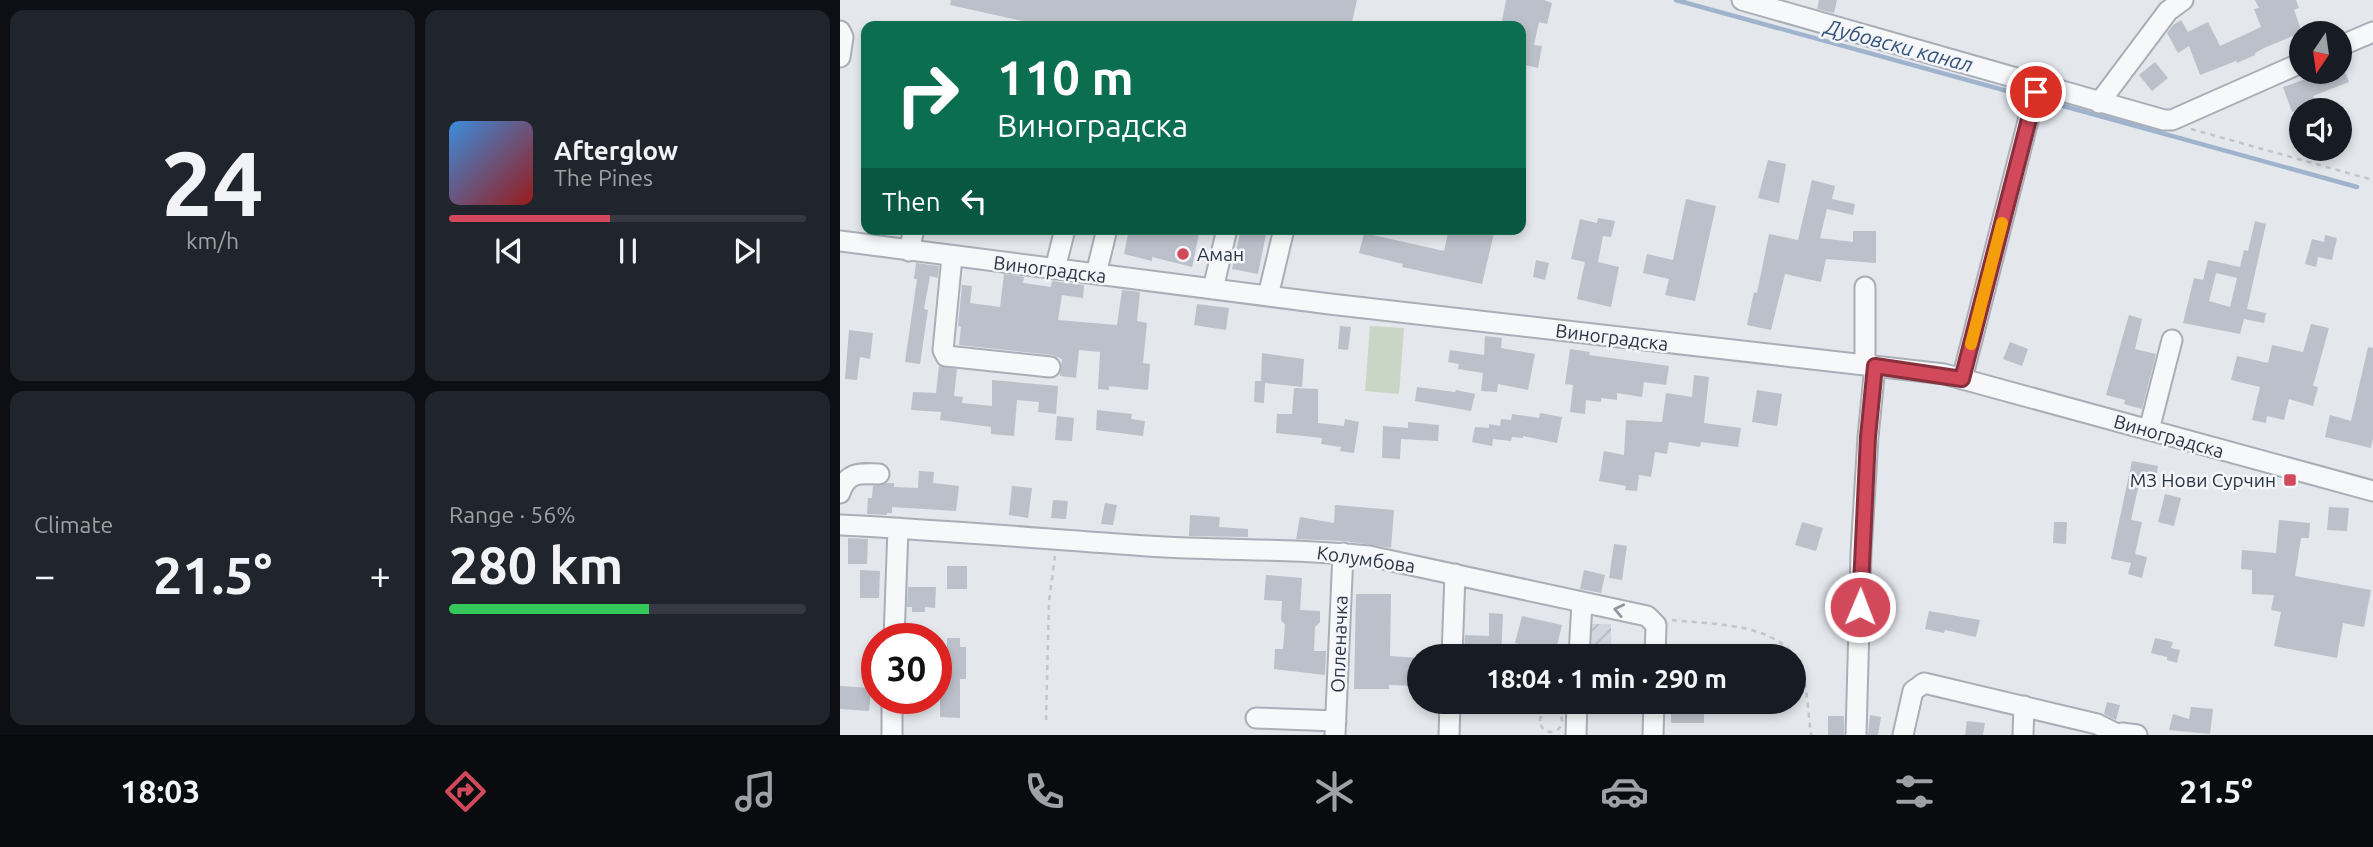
<!DOCTYPE html>
<meta charset="utf-8">
<style>
:root{--surface:#171b24;--page:#20242c;--text:#f1f3f6;--muted:#9ea1a6;--line:#363941;--accent:#d1495b}
body{margin:0;font-family:Ubuntu,sans-serif;background:var(--page);color:var(--text);height:100vh;display:flex;flex-direction:column;font-size:26px;white-space:nowrap}
*{box-sizing:border-box;margin:0}
p{font-size:23px;color:var(--muted)}
.icon{flex:none;width:38px;height:38px;fill:none;stroke:currentColor;stroke-width:2;stroke-linecap:round;stroke-linejoin:round}
.map{position:relative;flex:1;overflow:hidden}
.drawer{display:flex;flex-direction:column;gap:10px;padding:10px;background:#0d0f14;width:840px}
.drawer>*{flex:none}
.guide{position:absolute;left:21px;top:21px;width:665px;height:214px;border-radius:14px;box-shadow:0 4px 10px #0003;background:#0b6e4f;color:#fff;overflow:hidden}
.needle{width:46px;rotate:193deg}
.controls{position:absolute;left:1449px;top:21px;display:grid;gap:14px}
.controls a{display:grid;place-items:center;width:63px;height:63px;border-radius:50%;background:var(--surface);box-shadow:0 4px 10px #0003;font-size:35px}
.speed{position:absolute;left:21px;top:623px;display:flex;gap:14px;font-size:35px;font-weight:700;text-align:center}
.speed>*{display:grid;place-content:center;width:91px;height:91px;border-radius:50%;background:var(--surface);box-shadow:0 4px 10px #0003;line-height:1}
.speed .limit{border:10px solid #d22;background:#fff;color:#111}
.pin{position:absolute;display:grid;place-items:center;width:60px;height:60px;color:#fff;margin:-30px;border:4px solid #fff;border-radius:50%;box-shadow:0 2px 7px #0007}
.me{position:absolute;width:77px;margin:-38px;rotate:1deg;stroke-linejoin:round;filter:drop-shadow(0 0 5px #0008)}
.turn{display:flex;align-items:center;gap:24px;height:147px;padding:0 21px;font-size:32px}
.turn .icon{width:91px;height:91px;stroke-width:2.5}
.turn b{display:block;font-size:49px;line-height:60px}
.then{display:flex;align-items:center;height:66px;padding:0 21px;background:#0003;gap:14px;font-size:26px}
.big{font-size:52px;font-weight:700;line-height:1.1}
.drawer .widget{flex:1;display:flex;flex-direction:column;justify-content:center;gap:10px;min-width:0;padding:0 24px;border-radius:14px;background:var(--page)}
.drawer .dial{align-items:center;gap:0}
.dial b{font-size:91px;line-height:1}
.song{display:flex;align-items:center;gap:21px}
.cover{width:84px;height:84px;border-radius:10px;background:linear-gradient(135deg,hsl(210 70% 55%),hsl(0 70% 35%))}
.played{height:7px;border-radius:4px;background:linear-gradient(90deg,var(--accent) 45%,var(--line) 45%)}
.keys{display:flex;justify-content:space-around;direction:ltr}
.heat{display:flex;justify-content:space-between;align-items:center;font-size:38px;direction:ltr}
.charge{height:10px;border-radius:5px;background:linear-gradient(90deg,#34c759 56%,var(--line) 0)}
.drawer .tiles{flex:1;display:grid;gap:10px;grid-template-columns:repeat(2,1fr)}
.trip{position:absolute;left:567px;top:644px;width:399px;height:70px;border-radius:35px;background:var(--surface);box-shadow:0 4px 10px #0003;font-weight:700;line-height:70px;text-align:center}
.tab-bar{display:flex;height:112px;justify-content:space-around;align-items:center;background:#090b0e;color:var(--muted)}
.tab-bar .icon{width:49px;height:49px}
.tab-bar .active{color:var(--accent)}
.tab-bar b{font-size:32px;color:var(--text)}
main{display:flex;flex:1;min-height:0}
.map>svg:first-child{display:block}
.industrial{fill:url(#industrial-furrows)}
.green{fill:#c9d6c5}
.lines{fill:none;stroke-linecap:round;stroke-linejoin:round}
.stream{stroke:#9fb4cc;stroke-width:4.5}
.building{fill:#bbc0ca;fill-rule:evenodd}
.minor-casing{stroke:#a9aeb7;stroke-width:23}
.path{stroke:#c2c5cb;stroke-width:2.5;stroke-dasharray:5 5;stroke-linecap:butt}
.minor{stroke:#f7f8fa;stroke-width:19}
.oneway{stroke:#9196a0}
.route-casing{stroke:#882f3b;stroke-width:18}
.route{stroke:#d1495b;stroke-width:12}
.slow{stroke:#f59e0b;stroke-width:12}
.poi-dot{fill:#d1495b;stroke:#f4f6f9;stroke-width:2.5}
.labels{text-anchor:middle;dominant-baseline:central;stroke-width:5;stroke-linejoin:round;paint-order:stroke}
.poi-label{font-size:19px;fill:#2b3445;stroke:#f4f6f9;text-anchor:start}
.street-label{font-size:19px;fill:#2b3445;stroke:#f4f6f9}
.water-label{font-size:21px;font-style:italic;fill:#34527a;stroke:#f4f6f9}
</style>
<main>
<section class="drawer">
<div class="tiles">
<div class="widget dial"><b>24</b><p>km/h</p></div>
<div class="widget">
<div class="song"><i class="cover"></i><div><b>Afterglow</b><p>The Pines</p></div></div>
<div class="played"></div>
<div class="keys"><svg class="icon" aria-label="previous" viewBox="0 0 24 24"><path d="M18 5L8 12l10 7zM5 5v14"/></svg><svg class="icon" aria-label="pause" viewBox="0 0 24 24"><path d="M8 5v14M16 5v14"/></svg><svg class="icon" aria-label="next" viewBox="0 0 24 24"><path d="M6 5l10 7-10 7zM19 5v14"/></svg></div>
</div>
<div class="widget"><p>Climate</p>
<div class="heat"><a>−</a><b class="big">21.5°</b><a>+</a></div>
</div>
<div class="widget"><p>Range · 56%</p><b class="big">280 km</b><div class="charge"></div></div>
</div>
</section>
<div class="map">
<svg width="1533" height="735" viewBox="0 0 1533 735">
<defs>
<pattern id="industrial-furrows" width="10" height="10" patternUnits="userSpaceOnUse" patternTransform="scale(1.75)"><rect width="10" height="10" fill="#d2d6de"/><path d="M-1 1l2-2M0 10L10 0M9 11l2-2" fill="none" stroke="#b4b8c0"/></pattern>
</defs>
<rect width="100%" height="100%" fill="#e4e7ec"/>
<path class="industrial" d="M746 624H771V647H746Z"/>
<path class="green" d="M530 326 564 328 559 394 525 391Z"/>
<g class="lines">
<path class="stream" d="M836 0 1189 97
M1198 99 1517 187"/>
</g>
<path class="building" d="M111 0H517L511 26H206L110 5Z
M666 0H704L712 3 707 24 699 22 694 45 702 46 698 68 681 64V26H661Z
M979 0H997L994 13 977 9Z
M1415 0H1456L1459 8 1454 10 1462 32 1424 48 1415 53V55L1397 63 1396 61 1360 75 1349 46 1338 53 1327 33 1333 25 1341 20 1348 32 1368 22 1380 46 1421 27 1414 9 1419 8Z
M1315 62 1328 78 1312 91 1299 75Z
M1480 72H1505L1509 82 1473 96 1476 104 1452 112 1443 87 1480 74Z
M928 160 946 164 939 203 918 198Z
M972 180 995 186 992 199 1015 204 1013 215 987 209 980 238 1013 242V231H1036V263L986 259 981 282 945 274 931 330 907 325 914 292 917 293 929 234 958 240Z
M846 199 876 206 855 301 825 295 829 279 803 273 807 254 833 260Z
M758 218 775 221 771 237 763 236 758 262 779 267 771 307 737 299 745 262 731 259 740 219 757 223Z
M1415 221 1426 224 1407 309 1426 313 1424 323 1404 319 1400 334 1343 323 1354 278 1363 280 1368 260 1400 267 1404 250 1408 251ZM1376 273 1397 278 1390 307 1369 301Z
M289 229H360L352 267 312 257V261L284 254Z
M401 229H427L418 274 392 269Z
M609 229H655L642 284 562 267 563 264 519 253 524 233 604 251Z
M1485 235 1497 238 1492 260 1478 257 1476 267 1465 264 1472 239 1484 242Z
M696 260 709 263 705 280 693 277Z
M76 263 99 266 98 278 90 276 84 309 88 310 80 364 65 362 77 279H74Z
M164 274 184 277 183 283 211 287 212 281 244 285 243 298 222 295 218 320 277 325 282 290 300 292 297 321 307 323 303 363 310 364 308 390 269 386V390L258 389 260 352 239 350 236 378 220 376 222 359 212 355 119 345 121 327 118 326 122 285 132 286 130 303 160 307Z
M357 304 389 308 386 330 354 325Z
M1289 315 1302 319 1295 349 1316 354 1302 409 1284 404 1285 400 1266 395Z
M1471 324 1489 328 1473 386 1478 387 1473 406 1449 399 1444 420 1427 416 1426 423 1412 420 1420 387 1391 380 1397 356 1428 363 1432 345 1463 352Z
M500 326 511 327 508 350 498 349Z
M9 330 33 333 30 359 20 357 17 380 5 379Z
M645 336 662 338 661 348 695 354 688 390 658 384 657 392 641 391 643 373 618 369 619 364 608 362 610 350 644 355Z
M1170 342 1188 349 1182 366 1163 359Z
M1528 347 1533 348V438L1531 448 1485 437 1490 415 1511 421Z
M730 349 750 352 749 355 829 366 826 385 804 382 802 397 777 393V400L761 398V402L746 400 745 414 730 412 733 385 725 384Z
M422 353 464 359 462 387 425 383 424 403 414 402 415 381H421Z
M99 366 117 369 114 396 123 397 122 403 152 406V380L218 386 216 414 198 412 199 402 177 400 174 436 151 434V427L100 420 101 412 71 410 73 392 96 393Z
M854 375 869 377 864 423 901 428 898 447 861 442 860 447 829 442 827 454 815 452 811 477 799 475 797 491 785 490 786 486 759 481 764 451 784 455 786 420 822 422 826 393 852 397Z
M577 387 615 392 616 390 635 394 631 411 575 401Z
M454 388 478 389V423L504 426 505 419 519 422 514 453 500 451 501 447 481 444 482 438 436 433 437 414H452Z
M917 390 942 394 937 426 912 422Z
M257 410 292 414 291 419 305 421 303 436 256 430Z
M700 413 722 417 717 443 683 436V438L672 437 671 441 653 439 652 446 632 442 635 427 649 428V424L660 426 661 419 671 420 672 414 699 418Z
M217 416 234 418 232 441 215 440Z
M568 422 599 425 598 441 561 439 560 459 542 458 543 426 568 428Z
M1292 461 1318 466 1316 478 1301 475 1291 520 1302 522 1295 554 1307 557 1302 578 1288 574 1291 563 1271 559Z
M79 471 94 472 93 483 119 486 116 511 52 507V513H47V515L27 514 28 498H32L33 486 47 483H54V487L78 488Z
M172 486 192 488 188 518 169 515Z
M1325 494 1341 498 1334 526 1318 522Z
M213 500 228 501 226 519 211 518Z
M265 503 277 505 273 525 261 524Z
M495 505 554 510 551 548 504 541 456 539 460 517 494 523Z
M1489 507 1509 508 1507 531 1487 530Z
M350 515 380 517 379 527 408 529V537L349 536Z
M1439 520 1470 523 1469 538H1461L1455 576 1531 590 1524 627 1503 623 1497 658 1434 646 1441 612 1431 610 1434 595 1412 594V570L1401 569 1402 550 1436 553Z
M962 522 983 528 976 551 955 545Z
M1214 522H1227L1226 544 1213 543Z
M8 538 28 539 27 564H8Z
M774 544 787 546 782 580 769 578Z
M107 566H127V589H107Z
M20 570 40 571 39 598H20Z
M744 570 765 575 761 593 740 589Z
M426 575 462 578 460 610 480 611V622L475 627 474 651H486L485 675 434 669 435 649H443L445 625 441 620 442 601 424 600Z
M68 587H96L95 608 85 607V612H72V607H67Z
M516 594H551L550 656 579 658V686L549 685V689H514Z
M1089 611 1140 620 1136 637 1105 630 1104 633 1085 629Z
M649 613 663 614 661 656H624L625 635 649 636Z
M682 616 722 625 715 653 675 643Z
M107 638H120V647H126V679H120V718L100 717V690H96V671H107Z
M1315 638 1333 642 1331 648 1340 650 1337 663 1327 660V657L1311 653Z
M0 686 31 688 29 711 0 709Z
M831 702H864V723H831Z
M1267 702 1280 705 1276 720 1264 714Z
M1351 707 1373 709 1370 734 1329 730 1333 714 1349 719Z
M1030 715 1041 717 1038 735H1028Z
M988 716H1004V735H988Z
M1127 721 1145 723 1143 735H1125Z"/>
<g class="lines">
<defs>
<path id="minor" d="M902 0 1324 120H1332L1461 63
M0 31 3 37 0 57
M1500 46 1533 32
M1259 103 1328 11 1343 0
M0 241 490 304 1104 374 1533 491
M69 251 74 229
M112 257 103 350 106 356 210 367
M215 269 225 229
M256 274 267 229
M1025 287V365
M373 289 387 229
M428 296 444 229
M1122 379 1197 86
M1309 430 1332 340
M0 493C7 472 19 473 39 474
M0 525C103 530 205 539 307 546 381 551 455 548 529 556L807 616 816 625 815 656
M54 639 58 528
M612 656 615 574
M739 656 742 602
M416 718 496 721
M52 735V698
M495 735 503 553
M609 735 610 702
M736 735 737 702
M813 735 814 702
M1016 735 1021 553 1028 437 1035 366
M1063 735 1073 691 1084 683 1257 724 1277 734
M1183 735 1184 706
M1276 735 1282 733 1297 735"/>
</defs>
<use href="#minor" class="minor-casing"/>
<path class="path" d="M1351 129 1533 180
M832 620C874 625 946 622 961 670 968 690 968 714 971 735
M700 721a11 11 0 1 1 22 0a11 11 0 1 1-22 0Z
M711 711V702
M206 720 209 601 215 556"/>
<use href="#minor" class="minor"/>
</g>
<defs><path id="oneway-chevron" d="M-2-3.5L2.5 0L-2 3.5" fill="none" stroke-width="1.6" stroke-linecap="round" stroke-linejoin="round" transform="scale(1.75)"/></defs>
<use class="oneway" href="#oneway-chevron" transform="translate(779 610) rotate(-168)"/>
<g class="lines">
<defs>
<path id="route" d="M1020 607 1028 437 1035 366 1122 379 1196 92"/>
</defs>
<use href="#route" class="route-casing"/>
<use href="#route" class="route"/>
<path class="slow" d="M1131 344 1162 223"/>
</g>
<g class="poi-dot">
<circle cx="343" cy="254" r="7"/>
<rect x="1443" y="473" width="14" height="14" rx="3.5"/>
</g>
<g class="labels">
<g class="poi-label">
<text x="357" y="254">Аман</text>
<text x="1436" y="480" text-anchor="end">МЗ Нови Сурчин</text>
</g>
<g class="street-label">
<text transform="translate(210 269) rotate(7)">Виноградска</text>
<text transform="translate(772 337) rotate(7)">Виноградска</text>
<text transform="translate(1329 436) rotate(16)">Виноградска</text>
<text transform="translate(526 559) rotate(8)">Колумбова</text>
<text transform="translate(499 644) rotate(-88)">Опленачка</text>
</g>
<g class="water-label">
<text transform="translate(1059 45) rotate(15)">Дубовски канал</text>
</g>
</g>
</svg>
<div class="controls">
<a><svg class="needle" viewBox="-14 -14 28 28"><path d="M0-13l5 13h-10z" fill="#e53935"/><path d="M0 13l5-13h-10z" fill="#9ea1a6"/></svg></a>
<a><svg class="icon" aria-label="sound" viewBox="0 0 24 24"><path d="M4 9h4l5-4v14l-5-4H4zM17 9q2 3 0 6"/></svg></a>
</div>
<div class="speed"><div class="limit">30</div></div>
<div class="pin" style="left:1196px;top:92px;background:#d93025"><svg class="icon" aria-label="arrive" viewBox="0 0 24 24"><path d="M6 21V4h12l-3 4 3 4H6"/></svg></div>
<svg class="me" style="left:1020px;top:607px" viewBox="-20 -20 40 40"><circle r="17" fill="#d1495b" stroke="#fff" stroke-width="3"/><path d="M0-11L8 9 0 5-8 9z" fill="#fff"/></svg>
<div class="trip">18:04 · 1 min · 290 m</div>
<div class="guide">
<div class="turn"><svg class="icon" aria-label="right" viewBox="0 0 24 24"><path d="M7 20v-9h11M14 6l5 5-5 5"/></svg><div><b>110 m</b>Виноградска</div></div>
<div class="then">Then<svg class="icon" aria-label="left" viewBox="0 0 24 24"><path d="M17 20v-9H6M10 6l-5 5 5 5"/></svg></div>
</div>
</div>
</main>
<nav class="tab-bar">
<b>18:03</b>
<svg class="icon active" aria-label="directions" viewBox="0 0 24 24"><path d="M12 3l9 9-9 9-9-9zM9 14v-3h6M13 9l2 2-2 2"/></svg>
<svg class="icon" aria-label="music" viewBox="0 0 24 24"><path d="M9 18V5l10-2v13"/><circle cx="6" cy="18" r="3"/><circle cx="16" cy="16" r="3"/></svg>
<svg class="icon" aria-label="phone" viewBox="0 0 24 24"><path d="M5 4h4l2 5-3 2q2 4 5 5l2-3 5 2v4C11 20 4 13 5 4z"/></svg>
<svg class="icon" aria-label="climate" viewBox="0 0 24 24"><path d="M12 3v18M4 7l16 10M4 17L20 7"/></svg>
<svg class="icon" aria-label="car" viewBox="0 0 24 24"><path d="M5 17H2v-5l4-1 3-4h7l3 4 3 1v5h-3M9 17h6M6 11h13"/><circle cx="7" cy="17" r="2"/><circle cx="17" cy="17" r="2"/></svg>
<svg class="icon" aria-label="filters" viewBox="0 0 24 24"><path d="M4 7h16M4 17h16"/><circle cx="9" cy="7" r="2"/><circle cx="15" cy="17" r="2"/></svg>
<b>21.5°</b>
</nav>
